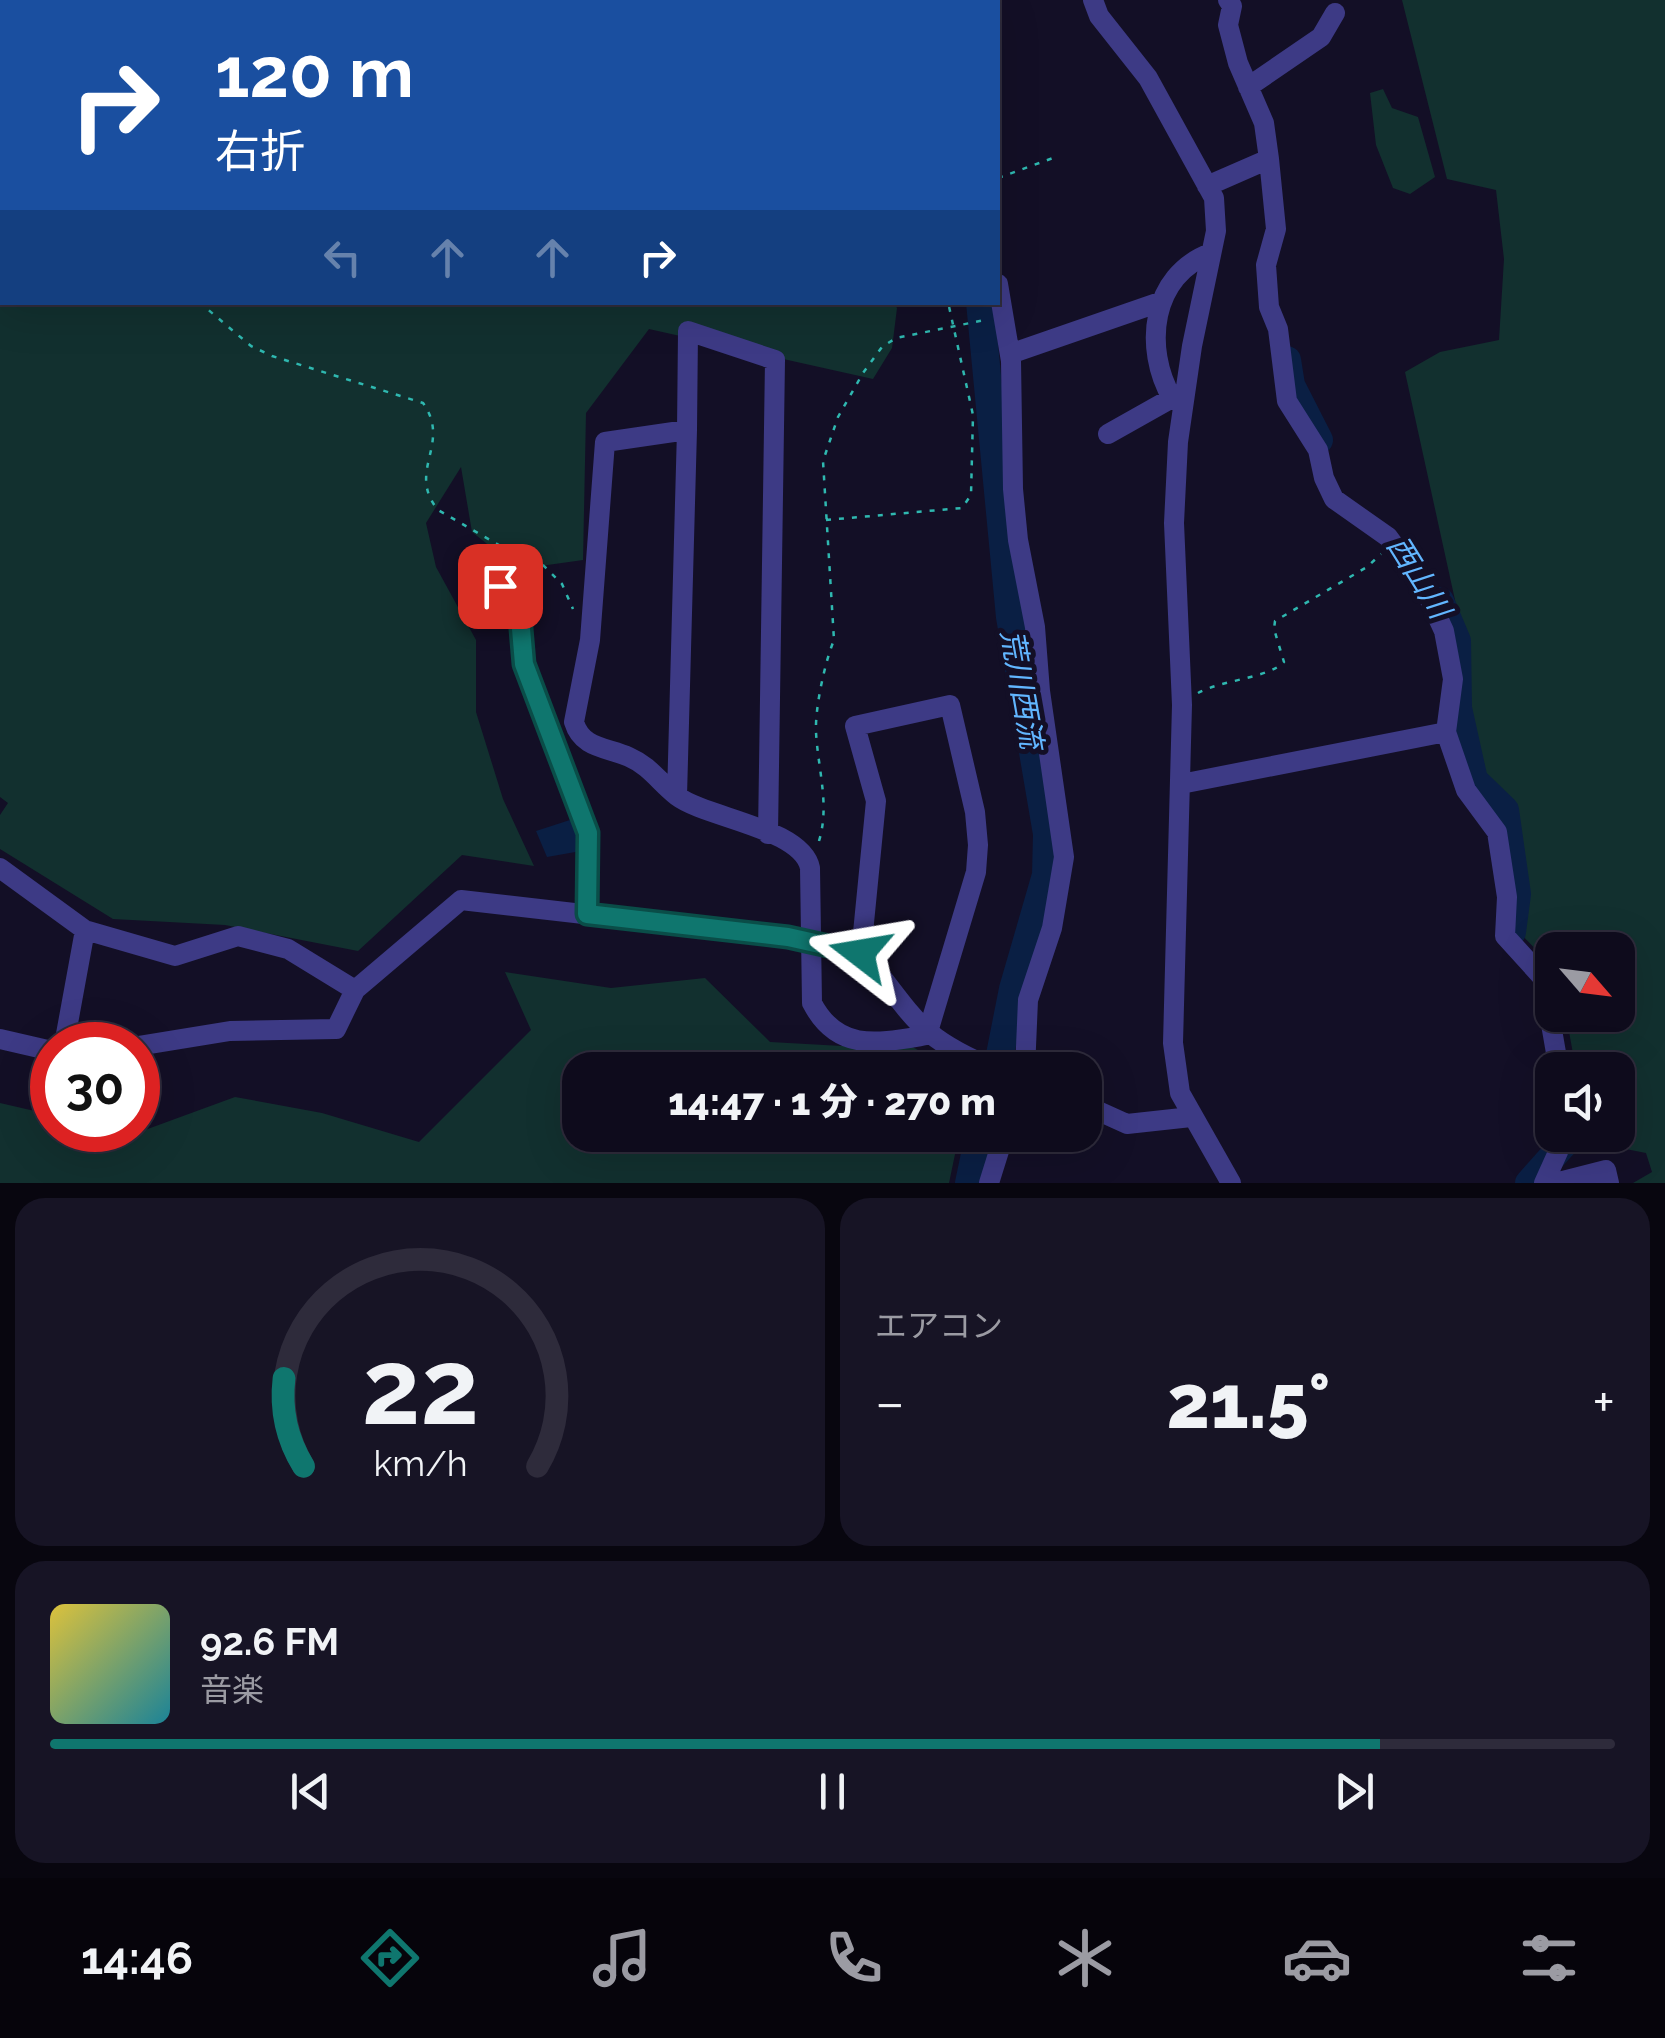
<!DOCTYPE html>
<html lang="ja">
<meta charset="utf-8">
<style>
:root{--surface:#0e0b1c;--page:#171425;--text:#f1f3f6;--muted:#9b9ba3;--line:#2e2b3b;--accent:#0f766e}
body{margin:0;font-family:Raleway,"Noto Sans JP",sans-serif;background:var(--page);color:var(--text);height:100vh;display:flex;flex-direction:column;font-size:38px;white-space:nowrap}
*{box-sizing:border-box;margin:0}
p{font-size:32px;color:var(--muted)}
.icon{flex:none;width:55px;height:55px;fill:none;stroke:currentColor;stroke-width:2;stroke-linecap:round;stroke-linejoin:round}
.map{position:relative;height:1183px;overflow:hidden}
.sheet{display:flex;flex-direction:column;gap:15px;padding:15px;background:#08060f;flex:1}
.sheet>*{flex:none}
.banner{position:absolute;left:0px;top:0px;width:1000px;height:305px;box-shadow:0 10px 40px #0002,0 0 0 2px var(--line);background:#1a4fa0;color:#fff;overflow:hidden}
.needle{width:65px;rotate:118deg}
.fabs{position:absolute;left:1535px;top:932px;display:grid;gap:20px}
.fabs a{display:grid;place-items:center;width:100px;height:100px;border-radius:20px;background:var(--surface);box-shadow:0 10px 40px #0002,0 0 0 2px var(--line);font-size:50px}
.speed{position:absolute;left:30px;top:1022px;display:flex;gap:20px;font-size:50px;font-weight:700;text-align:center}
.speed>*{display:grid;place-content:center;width:130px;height:130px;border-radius:50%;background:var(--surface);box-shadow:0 10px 40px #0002,0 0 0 2px var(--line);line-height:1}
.speed .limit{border:15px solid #d22;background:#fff;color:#111}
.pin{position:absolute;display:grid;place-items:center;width:85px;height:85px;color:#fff;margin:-42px;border-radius:20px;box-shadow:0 5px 15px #0006}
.me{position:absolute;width:110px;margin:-55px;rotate:284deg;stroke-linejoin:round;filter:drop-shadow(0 0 8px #0008)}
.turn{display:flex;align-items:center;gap:35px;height:210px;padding:0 50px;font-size:45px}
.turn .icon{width:130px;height:130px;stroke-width:2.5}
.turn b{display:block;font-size:70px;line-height:85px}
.lanes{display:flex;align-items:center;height:95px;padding:0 50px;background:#0003;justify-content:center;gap:50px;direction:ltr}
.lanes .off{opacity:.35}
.big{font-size:75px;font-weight:800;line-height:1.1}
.sheet .widget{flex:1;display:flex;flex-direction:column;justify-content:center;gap:15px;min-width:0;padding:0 35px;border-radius:30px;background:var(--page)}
.sheet .dial{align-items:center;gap:0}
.dial svg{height:260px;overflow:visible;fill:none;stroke:var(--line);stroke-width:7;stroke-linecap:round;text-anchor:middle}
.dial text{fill:var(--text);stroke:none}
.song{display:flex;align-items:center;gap:30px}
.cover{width:120px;height:120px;border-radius:15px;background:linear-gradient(135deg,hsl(50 70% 55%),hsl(190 70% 35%))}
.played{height:10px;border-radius:5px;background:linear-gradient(90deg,var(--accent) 85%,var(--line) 85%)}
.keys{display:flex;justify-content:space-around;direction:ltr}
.heat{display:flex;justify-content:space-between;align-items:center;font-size:55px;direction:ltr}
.sheet .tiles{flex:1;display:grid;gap:15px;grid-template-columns:1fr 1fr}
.widget:last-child{grid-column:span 2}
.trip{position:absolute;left:562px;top:1052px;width:540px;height:100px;border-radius:30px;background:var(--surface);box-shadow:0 10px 40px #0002,0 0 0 2px var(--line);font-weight:800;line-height:100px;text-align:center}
.dock{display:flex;height:160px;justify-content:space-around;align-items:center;background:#06040b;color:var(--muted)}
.dock .icon{width:70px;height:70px}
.dock .active{color:var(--accent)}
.dock b{font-size:45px;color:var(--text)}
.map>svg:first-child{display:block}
.green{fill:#12302f}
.water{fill:#0a1f44}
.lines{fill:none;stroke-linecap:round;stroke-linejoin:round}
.river{stroke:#0a1f44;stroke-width:28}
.path{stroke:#2fb8b0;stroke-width:2.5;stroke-dasharray:5 8;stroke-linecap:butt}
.minor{stroke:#3d3a85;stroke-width:20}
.route-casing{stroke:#0a4d48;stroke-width:25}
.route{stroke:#0f766e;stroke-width:18}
.labels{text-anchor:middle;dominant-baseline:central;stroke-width:10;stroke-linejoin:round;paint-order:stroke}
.water-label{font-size:30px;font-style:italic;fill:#62b6ff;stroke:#130f26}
</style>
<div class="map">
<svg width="1665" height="1183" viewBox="0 0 1665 1183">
<rect width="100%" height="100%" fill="#130f26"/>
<path class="green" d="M0 0H884L2 2V302H893L897 308 892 348 873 379 649 329 586 413 583 560 519 569 472 532 461 467 426 523 436 567 476 640V712L503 799 534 866 462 855 358 951 225 925 113 919 0 849V815L8 803 0 797Z
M1402 0H1665V1183H1633L1652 1172 1646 1153 1590 1142 1563 1162 1571 1135H1618V1070H1576L1566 1015H1618V950H1552V966L1519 932 1522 878 1513 811 1483 774 1466 711 1462 632 1405 372 1440 352 1499 340 1504 259 1496 190 1447 179Z
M1383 89 1392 108 1418 117 1435 177 1410 194 1393 188 1376 145 1370 93Z
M505 972 611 988 705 978 770 1042 860 1047 909 1045 953 1070H580V1135H959L949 1183H0V1103L52 1115V1130H116L134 1134 235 1097 322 1113 419 1142 531 1030Z"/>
<path class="water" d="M573 819 581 851 547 857 536 831Z"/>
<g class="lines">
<path class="river" d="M861 0V2
M940 2 942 0
M980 302 1010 617 1047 834 1046 875 1013 989 997 1070
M1287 360 1291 385 1319 440
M1440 601 1457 641 1458 708 1474 780 1505 810 1517 894 1512 932
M969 1183 979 1135
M1529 1183 1562 1146"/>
<path class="path" d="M998 178 1053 158
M0 239 2 240
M199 302 251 346 272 356 423 403C452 444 406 471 438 510L504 548 540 562 562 584 573 609
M826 520 962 508 971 495 973 415 948 302
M1198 693C1221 680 1269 678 1284 662L1274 629 1275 621 1367 567 1381 554
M819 841C830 805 818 770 816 732 815 707 825 662 834 640L823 461 838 417 863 373 882 347 896 338 985 320"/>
<path class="minor" d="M1093 0 1099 16 1148 78 1214 198 1216 231 1192 346 1178 442 1174 523 1182 705 1173 1043 1180 1093 1231 1183
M1228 0 1232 6 1228 25 1238 63 1264 123 1269 159 1276 229 1266 265 1269 307 1278 329 1287 401 1318 450 1324 478 1334 499 1388 537 1422 583 1444 631 1453 679 1446 732 1466 790 1497 832 1507 897 1505 936 1543 978 1559 1070
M964 2 966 0
M1248 87 1321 37 1335 13
M1207 186 1269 159
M998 284 1011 361 1013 489 1018 540 1035 627 1040 691 1064 857 1052 928 1028 1000 1025 1070
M1010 354 1160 302
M1182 399 1172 398C1143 348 1151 275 1211 253
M687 430 688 331 775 360 768 834
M1108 434 1172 398
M479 556 519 617 524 664 588 833 587 914
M1181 784 1446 732
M677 796 687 430 605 442 590 640 574 722C582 749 607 747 629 757 650 766 660 783 677 796 706 818 802 828 810 868L812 1003C838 1053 879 1043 927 1035L976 872 978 845 975 812 950 705 855 726 876 801 861 953
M0 868 85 930 175 956 238 936 288 949 355 990
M0 1039 52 1051
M64 1045 85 930
M138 1046 230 1031 336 1029 355 990 461 900 810 940 861 953 871 963C918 1024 924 1040 997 1070
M1085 1105 1127 1124 1191 1117
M989 1183 1004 1135
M1544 1183 1558 1152 1561 1135
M1555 1183 1606 1170 1609 1183"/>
</g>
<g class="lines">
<defs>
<path id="route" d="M500 586 520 617 524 664 588 833 587 914 788 937 860 953"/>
</defs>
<use href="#route" class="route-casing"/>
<use href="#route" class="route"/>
</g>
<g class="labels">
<g class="water-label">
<text transform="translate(1419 577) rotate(58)">西山川</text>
<text transform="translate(1022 689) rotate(80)">荒川西流</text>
</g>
</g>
</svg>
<div class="fabs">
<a><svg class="needle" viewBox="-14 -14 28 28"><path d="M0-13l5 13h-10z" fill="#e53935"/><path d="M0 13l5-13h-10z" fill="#9b9ba3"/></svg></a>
<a><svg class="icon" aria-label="sound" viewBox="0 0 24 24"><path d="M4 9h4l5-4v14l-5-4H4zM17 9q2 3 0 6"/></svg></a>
</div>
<div class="speed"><div class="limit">30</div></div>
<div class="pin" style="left:500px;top:586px;background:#d93025"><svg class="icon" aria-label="arrive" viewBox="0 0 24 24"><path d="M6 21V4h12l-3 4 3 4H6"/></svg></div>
<svg class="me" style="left:860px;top:953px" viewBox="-20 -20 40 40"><path d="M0-17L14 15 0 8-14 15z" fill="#0f766e" stroke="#fff" stroke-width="4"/></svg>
<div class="trip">14:47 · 1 分 · 270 m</div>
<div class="banner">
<div class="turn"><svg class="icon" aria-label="right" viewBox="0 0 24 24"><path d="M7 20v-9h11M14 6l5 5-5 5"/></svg><div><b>120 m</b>右折</div></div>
<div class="lanes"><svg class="icon off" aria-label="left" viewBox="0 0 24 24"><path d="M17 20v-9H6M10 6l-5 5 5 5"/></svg><svg class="icon off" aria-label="ahead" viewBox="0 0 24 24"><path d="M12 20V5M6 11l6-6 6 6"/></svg><svg class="icon off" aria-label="ahead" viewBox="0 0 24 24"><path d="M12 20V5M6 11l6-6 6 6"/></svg><svg class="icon" aria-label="right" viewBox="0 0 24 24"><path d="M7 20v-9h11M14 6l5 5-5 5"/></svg></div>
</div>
</div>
<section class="sheet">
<div class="tiles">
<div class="widget dial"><svg viewBox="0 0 100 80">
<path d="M14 69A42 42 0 1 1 86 69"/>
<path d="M14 69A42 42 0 0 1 8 42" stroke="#0f766e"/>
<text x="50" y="56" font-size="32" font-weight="700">22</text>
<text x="50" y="72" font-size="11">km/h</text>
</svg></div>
<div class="widget"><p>エアコン</p>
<div class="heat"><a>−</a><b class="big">21.5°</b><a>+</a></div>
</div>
<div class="widget">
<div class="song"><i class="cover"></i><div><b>92.6 FM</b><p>音楽</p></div></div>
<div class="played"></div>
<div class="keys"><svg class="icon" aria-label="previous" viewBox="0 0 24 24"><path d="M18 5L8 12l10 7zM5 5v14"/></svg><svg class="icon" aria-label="pause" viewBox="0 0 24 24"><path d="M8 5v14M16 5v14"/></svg><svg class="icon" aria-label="next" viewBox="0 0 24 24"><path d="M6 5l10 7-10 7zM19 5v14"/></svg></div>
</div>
</div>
</section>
<nav class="dock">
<b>14:46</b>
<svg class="icon active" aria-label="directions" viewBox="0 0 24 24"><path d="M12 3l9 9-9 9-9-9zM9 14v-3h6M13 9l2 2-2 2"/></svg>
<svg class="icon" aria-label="music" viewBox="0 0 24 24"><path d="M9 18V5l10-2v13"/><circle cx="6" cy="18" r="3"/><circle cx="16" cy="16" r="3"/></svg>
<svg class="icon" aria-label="phone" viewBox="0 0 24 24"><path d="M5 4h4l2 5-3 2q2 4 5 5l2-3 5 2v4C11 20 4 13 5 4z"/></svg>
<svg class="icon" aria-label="climate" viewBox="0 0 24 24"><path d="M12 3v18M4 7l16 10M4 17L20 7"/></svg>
<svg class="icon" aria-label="car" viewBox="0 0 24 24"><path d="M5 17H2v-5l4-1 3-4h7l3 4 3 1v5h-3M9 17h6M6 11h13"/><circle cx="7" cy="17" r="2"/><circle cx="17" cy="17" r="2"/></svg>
<svg class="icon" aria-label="filters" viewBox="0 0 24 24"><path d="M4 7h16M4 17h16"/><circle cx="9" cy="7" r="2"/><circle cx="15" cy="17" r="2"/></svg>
</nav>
